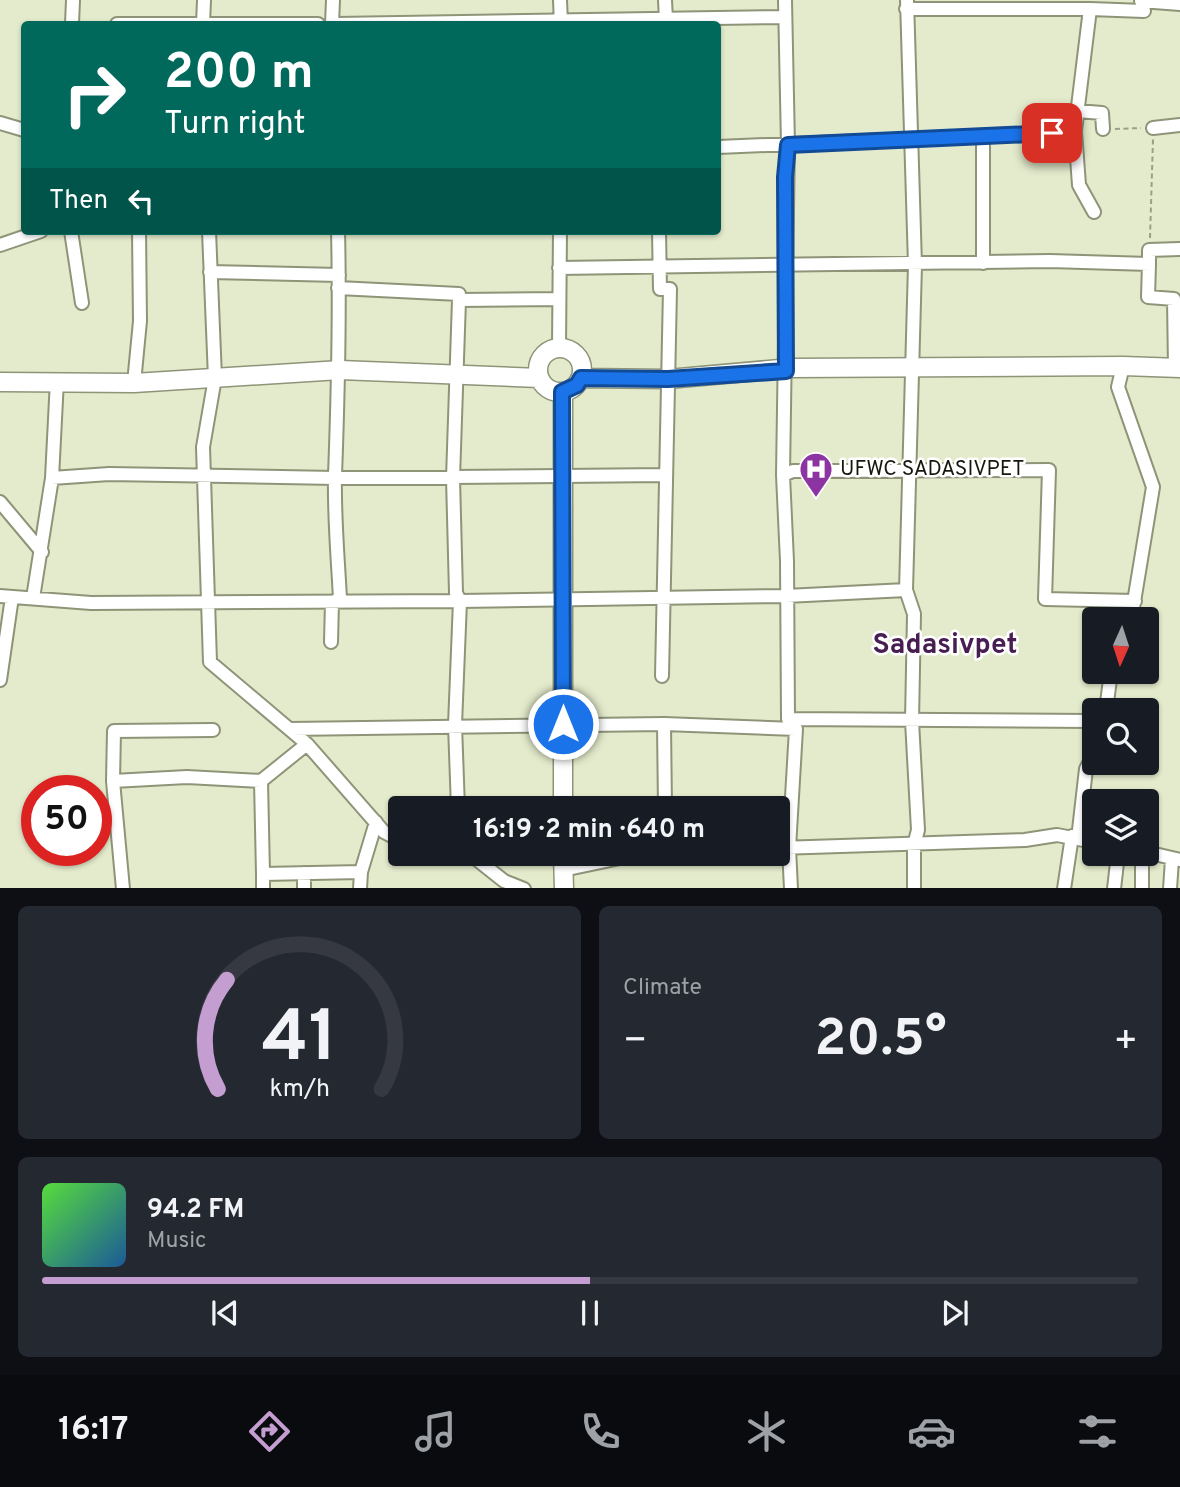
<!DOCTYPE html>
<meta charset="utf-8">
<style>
:root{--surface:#171b24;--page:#242831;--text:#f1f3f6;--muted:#9ea1a6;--line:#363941;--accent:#c49ed0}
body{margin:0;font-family:Overpass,sans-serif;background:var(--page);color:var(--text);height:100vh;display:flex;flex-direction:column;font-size:26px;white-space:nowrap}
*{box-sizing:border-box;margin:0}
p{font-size:23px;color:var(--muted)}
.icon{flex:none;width:38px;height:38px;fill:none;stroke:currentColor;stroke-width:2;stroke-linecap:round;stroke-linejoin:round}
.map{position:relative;height:888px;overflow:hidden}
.details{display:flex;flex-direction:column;gap:18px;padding:18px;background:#0d0f14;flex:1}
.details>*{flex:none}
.guide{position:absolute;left:21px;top:21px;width:700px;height:214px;border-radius:7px;box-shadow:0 2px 5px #0004;background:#00695c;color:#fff;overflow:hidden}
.needle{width:46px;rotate:183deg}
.controls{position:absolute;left:1082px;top:607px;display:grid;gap:14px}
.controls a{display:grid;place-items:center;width:77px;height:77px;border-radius:7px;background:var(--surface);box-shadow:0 2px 5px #0004;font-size:35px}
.speed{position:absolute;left:21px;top:775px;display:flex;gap:14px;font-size:35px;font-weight:700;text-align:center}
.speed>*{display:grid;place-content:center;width:91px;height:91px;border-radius:50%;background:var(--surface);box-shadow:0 2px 5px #0004;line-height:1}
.speed .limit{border:10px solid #d22;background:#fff;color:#111}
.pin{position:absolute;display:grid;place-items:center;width:60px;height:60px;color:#fff;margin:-30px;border-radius:14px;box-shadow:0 4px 10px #0006}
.me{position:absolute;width:77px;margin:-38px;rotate:0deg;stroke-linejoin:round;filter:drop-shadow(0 0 5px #0008)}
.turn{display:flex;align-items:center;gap:24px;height:147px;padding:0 28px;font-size:32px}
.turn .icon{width:91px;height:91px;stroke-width:2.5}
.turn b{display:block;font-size:49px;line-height:60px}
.then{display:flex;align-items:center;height:66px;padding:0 28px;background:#0003;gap:14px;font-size:26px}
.big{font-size:52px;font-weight:700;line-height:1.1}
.details .card{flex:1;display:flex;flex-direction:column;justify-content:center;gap:10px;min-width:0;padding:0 24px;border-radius:10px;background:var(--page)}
.details .dial{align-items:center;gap:0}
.dial svg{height:182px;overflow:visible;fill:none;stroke:var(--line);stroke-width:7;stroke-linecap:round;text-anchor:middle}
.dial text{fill:var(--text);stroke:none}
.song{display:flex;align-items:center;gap:21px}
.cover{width:84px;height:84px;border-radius:10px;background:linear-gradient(135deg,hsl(110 70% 55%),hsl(210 70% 35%))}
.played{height:7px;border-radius:4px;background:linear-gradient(90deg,var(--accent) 50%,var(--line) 50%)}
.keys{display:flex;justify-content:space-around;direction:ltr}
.heat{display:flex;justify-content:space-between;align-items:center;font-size:38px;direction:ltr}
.details .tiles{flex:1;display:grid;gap:18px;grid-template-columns:1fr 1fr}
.card:last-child{grid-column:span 2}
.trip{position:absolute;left:388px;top:796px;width:402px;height:70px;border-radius:7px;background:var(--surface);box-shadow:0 2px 5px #0004;font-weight:700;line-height:70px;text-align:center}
.tabs{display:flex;height:112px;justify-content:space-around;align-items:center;background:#090b0e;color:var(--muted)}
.tabs .icon{width:49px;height:49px}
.tabs .selected{color:var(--accent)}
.tabs b{font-size:32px;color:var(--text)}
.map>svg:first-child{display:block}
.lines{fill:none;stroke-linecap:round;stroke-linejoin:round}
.minor-casing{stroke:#8d9478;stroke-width:16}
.secondary-casing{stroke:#8d9478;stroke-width:21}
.path{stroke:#9a9f88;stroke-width:2;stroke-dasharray:5 3.5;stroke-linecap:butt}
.minor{stroke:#fff;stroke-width:12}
.secondary{stroke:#fff;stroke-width:18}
.route-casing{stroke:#114b97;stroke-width:18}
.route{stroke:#1a73e8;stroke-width:12}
.labels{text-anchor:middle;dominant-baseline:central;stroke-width:5;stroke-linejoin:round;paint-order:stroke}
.poi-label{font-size:21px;fill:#15170d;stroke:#fff;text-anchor:start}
.district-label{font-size:28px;font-weight:bold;fill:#471d52;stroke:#fff}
</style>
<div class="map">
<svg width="1180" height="889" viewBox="0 0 1180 889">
<rect width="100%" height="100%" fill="#e4ebcc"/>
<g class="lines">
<defs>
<path id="minor" d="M560 0 561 24
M665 0 666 20
M785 0 788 145 783 475 787 561 788 719 796 729 789 848 791 889
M1141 1 1180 4
M906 9H1090L1075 131 983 136
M1090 9 1144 11 1141 0
M72 24 73 0
M117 24H318
M203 24 204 0
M332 24 333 0
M336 24 785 17
M1077 111 1102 113 1103 129
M0 123 24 130
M1153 128 1180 125
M1075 131 1079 185 1094 212
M718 147 983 136V263
M71 231 82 303
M209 231 215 378 203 447 210 662 307 744 384 832 401 841
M659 231 660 289H670L662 676
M0 245 41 231
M1149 264V250L1180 249
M559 268 1050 261 1149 264 1148 297 1174 299 1175 369
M210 272 339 275
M338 288 459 294V300L558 299
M559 348 560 231
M1123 366 1118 387 1153 487 1131 620
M134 383 140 321 139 231
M783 475 793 471 1049 470 1045 599 1135 601
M52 478 109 474 335 478 666 475
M0 502 42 552
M906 590 915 265 907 0
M0 596 91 603 460 601 786 596 906 590 914 614 912 721 918 830 914 845V889
M33 598 52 478 57 380
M331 642 332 602 340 599C338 559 334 517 335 476 338 395 340 313 338 231
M0 680 12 597
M1106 710 1111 672
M788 719 1094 721
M290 729 664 724
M307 744 261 781 263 874 361 872 376 822
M113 781 114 731 213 730
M458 808 455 725 460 601 456 593 453 478 459 300
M665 808 664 724 796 729
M1078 839 1086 769 1094 754
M779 848 1025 840 1057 835 1094 842
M1146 852 1180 860
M470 854 504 881 524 889
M563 870 639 854
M304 873V889
M263 874V889
M123 889 113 781 187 777 261 781
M360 889 361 872
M1064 889 1072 836
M1114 889 1118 854
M1142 889V854
M1170 889 1172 859"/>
<path id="secondary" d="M538 370a22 22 0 1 1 44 0a22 22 0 1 1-44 0Z
M581 378 668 379 791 368 1123 366 1180 368
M0 382 134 383 340 370 539 378
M563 392V808
M563 854 564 889"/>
</defs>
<use href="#minor" class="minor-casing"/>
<use href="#secondary" class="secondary-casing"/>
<path class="path" d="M1115 129 1141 128
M1150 238 1153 139"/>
<use href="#minor" class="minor"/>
<use href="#secondary" class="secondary"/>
</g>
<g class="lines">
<defs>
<path id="route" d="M563 724 562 392 577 385 581 378 668 379 786 371 785 177 788 145 1052 133"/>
</defs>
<use href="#route" class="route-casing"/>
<use href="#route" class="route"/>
</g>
<defs>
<symbol id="hospital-pin" viewBox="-11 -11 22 30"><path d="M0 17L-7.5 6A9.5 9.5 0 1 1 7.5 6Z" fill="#8c35a2" stroke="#fff"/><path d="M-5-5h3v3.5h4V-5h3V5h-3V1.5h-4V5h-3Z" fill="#fff"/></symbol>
</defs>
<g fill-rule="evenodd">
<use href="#hospital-pin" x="797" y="450" width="38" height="52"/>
</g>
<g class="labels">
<g class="poi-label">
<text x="840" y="469">UFWC SADASIVPET</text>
</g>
<g class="district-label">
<text x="945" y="646">Sadasivpet</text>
</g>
</g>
</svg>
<div class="controls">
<a><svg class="needle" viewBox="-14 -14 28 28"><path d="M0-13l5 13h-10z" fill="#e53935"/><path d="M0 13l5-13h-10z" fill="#9ea1a6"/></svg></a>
<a><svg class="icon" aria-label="search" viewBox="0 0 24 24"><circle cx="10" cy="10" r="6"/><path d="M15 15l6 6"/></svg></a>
<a><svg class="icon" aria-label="layers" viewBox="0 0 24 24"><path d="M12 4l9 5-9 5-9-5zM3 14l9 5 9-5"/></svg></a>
</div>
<div class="speed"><div class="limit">50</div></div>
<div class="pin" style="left:1052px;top:133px;background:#d93025"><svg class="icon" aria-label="arrive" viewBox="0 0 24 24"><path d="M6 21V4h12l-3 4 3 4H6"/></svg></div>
<svg class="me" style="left:563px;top:724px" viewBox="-20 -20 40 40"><circle r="17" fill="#1a73e8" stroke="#fff" stroke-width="3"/><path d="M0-11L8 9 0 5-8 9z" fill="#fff"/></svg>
<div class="trip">16:19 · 2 min · 640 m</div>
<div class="guide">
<div class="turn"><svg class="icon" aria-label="right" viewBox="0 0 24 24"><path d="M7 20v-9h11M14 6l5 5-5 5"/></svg><div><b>200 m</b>Turn right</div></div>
<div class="then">Then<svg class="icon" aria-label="left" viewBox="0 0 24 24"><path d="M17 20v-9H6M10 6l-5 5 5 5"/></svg></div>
</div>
</div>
<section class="details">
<div class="tiles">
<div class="card dial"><svg viewBox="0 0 100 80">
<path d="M14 69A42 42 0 1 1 86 69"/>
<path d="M14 69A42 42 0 0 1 18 21" stroke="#c49ed0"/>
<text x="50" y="56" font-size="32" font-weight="700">41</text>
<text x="50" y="72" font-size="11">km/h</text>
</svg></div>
<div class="card"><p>Climate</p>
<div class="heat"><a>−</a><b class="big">20.5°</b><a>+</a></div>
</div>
<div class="card">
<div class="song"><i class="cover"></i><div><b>94.2 FM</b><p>Music</p></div></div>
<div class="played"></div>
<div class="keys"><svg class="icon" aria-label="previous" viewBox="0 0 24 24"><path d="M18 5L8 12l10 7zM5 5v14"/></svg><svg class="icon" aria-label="pause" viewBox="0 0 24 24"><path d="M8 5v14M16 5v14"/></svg><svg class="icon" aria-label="next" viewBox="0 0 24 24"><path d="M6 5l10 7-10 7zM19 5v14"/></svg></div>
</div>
</div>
</section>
<nav class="tabs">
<b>16:17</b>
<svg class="icon selected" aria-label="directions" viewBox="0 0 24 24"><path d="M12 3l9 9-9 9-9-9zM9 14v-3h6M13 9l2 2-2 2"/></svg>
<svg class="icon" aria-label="music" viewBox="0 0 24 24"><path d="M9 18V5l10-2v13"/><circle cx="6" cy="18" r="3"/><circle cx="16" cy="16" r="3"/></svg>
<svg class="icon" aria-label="phone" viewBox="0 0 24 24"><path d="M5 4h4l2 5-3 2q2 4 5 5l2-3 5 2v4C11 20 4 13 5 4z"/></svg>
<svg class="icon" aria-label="climate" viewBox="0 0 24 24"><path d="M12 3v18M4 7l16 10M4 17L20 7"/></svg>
<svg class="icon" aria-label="car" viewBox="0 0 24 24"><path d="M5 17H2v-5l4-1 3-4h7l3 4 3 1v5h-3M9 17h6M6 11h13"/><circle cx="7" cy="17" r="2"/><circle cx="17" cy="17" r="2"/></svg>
<svg class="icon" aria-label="filters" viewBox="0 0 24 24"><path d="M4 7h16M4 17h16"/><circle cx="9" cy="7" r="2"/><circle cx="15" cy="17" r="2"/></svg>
</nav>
